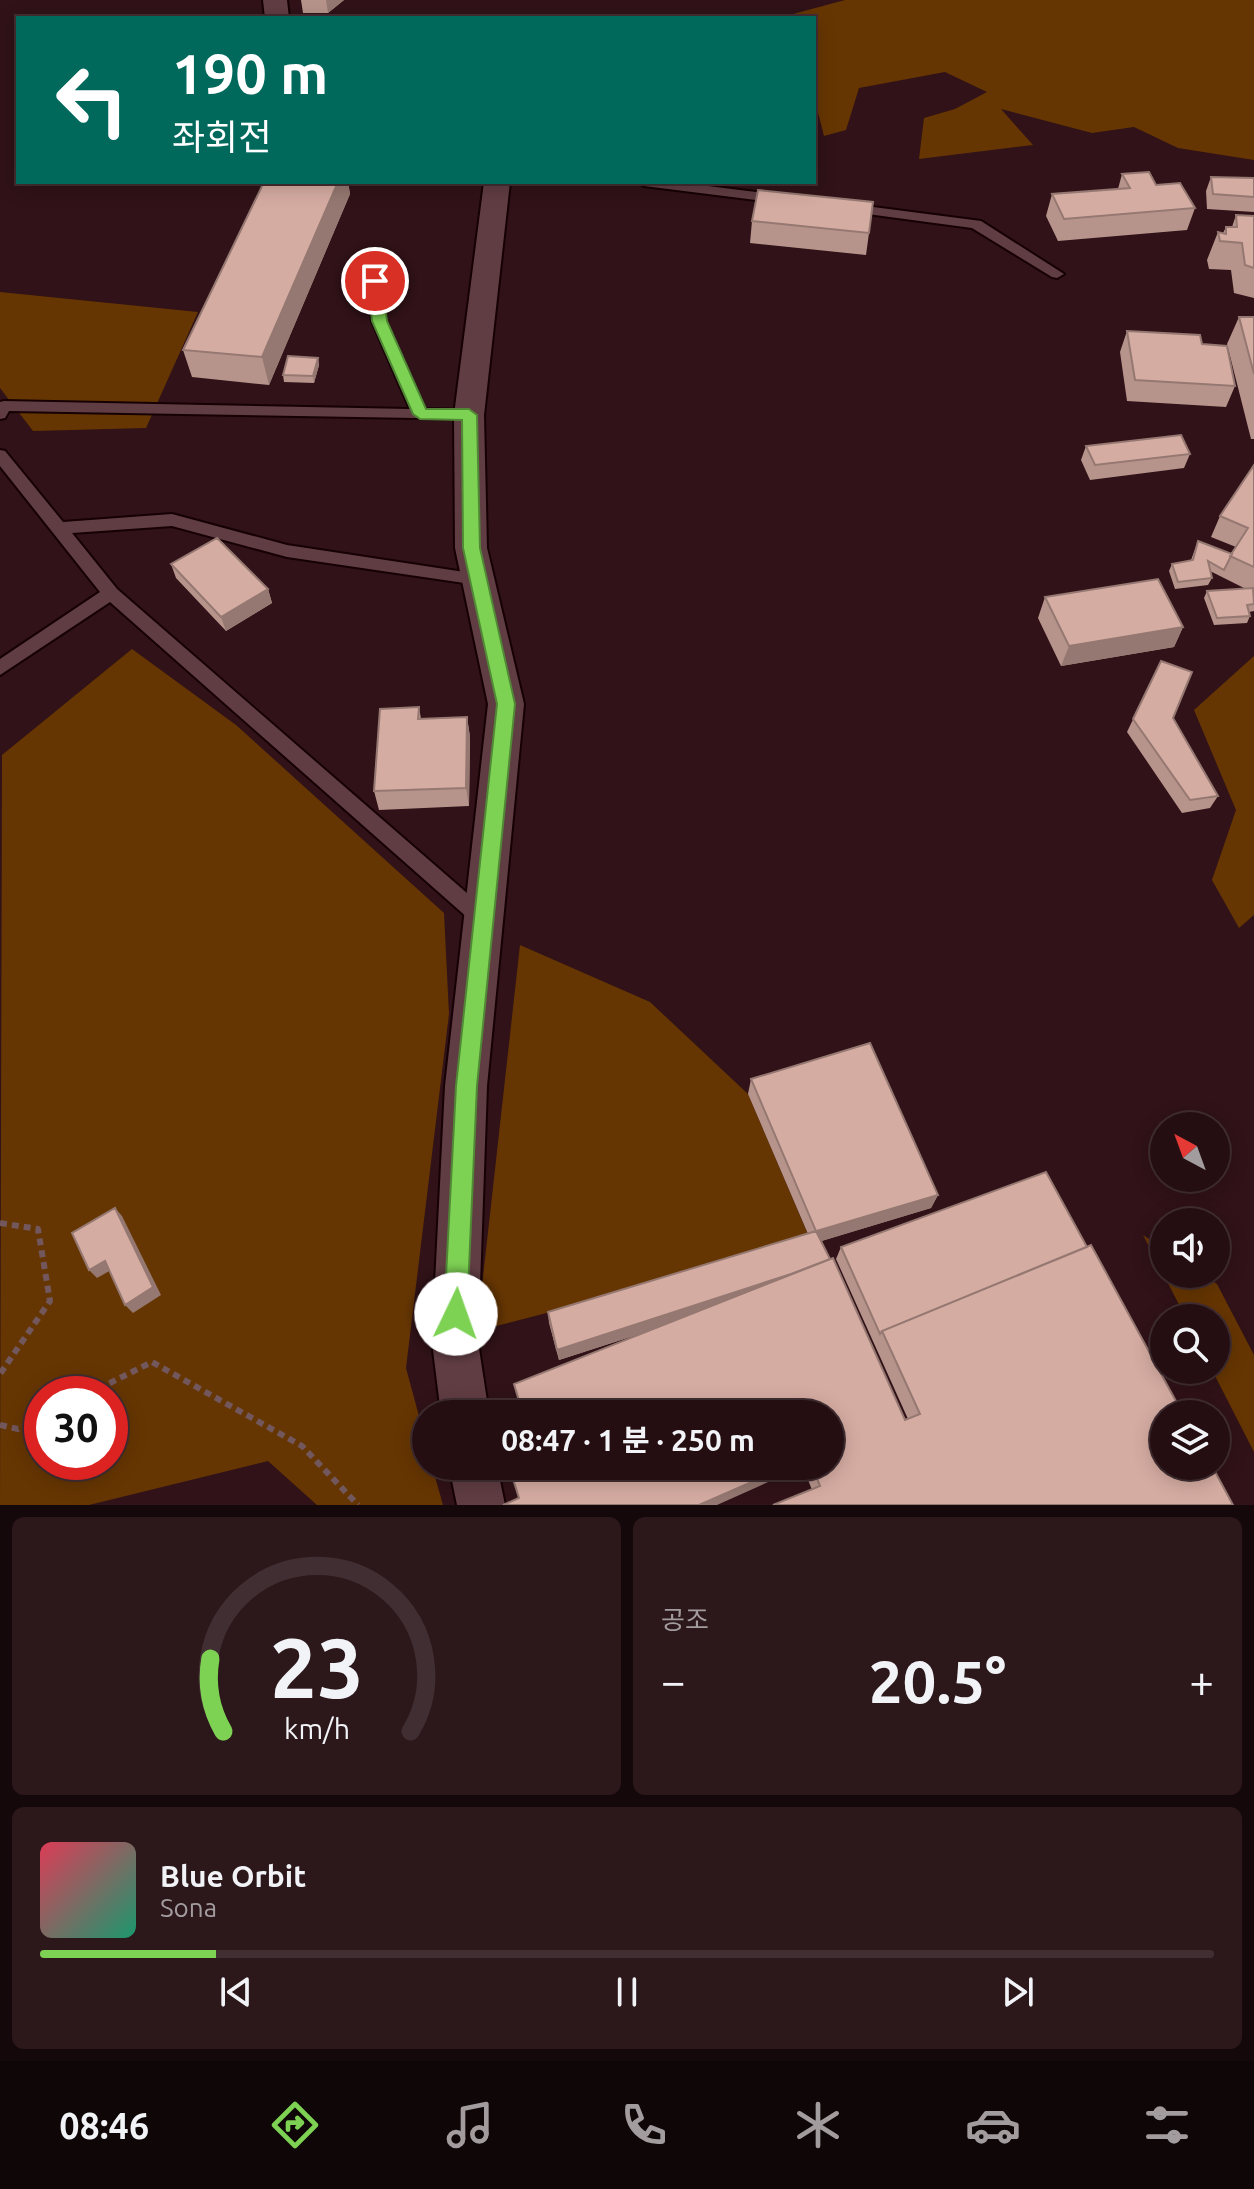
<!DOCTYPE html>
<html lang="ko">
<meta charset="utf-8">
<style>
:root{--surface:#240e12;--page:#2c171b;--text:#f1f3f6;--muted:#a39c9f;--line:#412e32;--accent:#7dd153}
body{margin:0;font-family:Ubuntu,"Noto Sans KR",sans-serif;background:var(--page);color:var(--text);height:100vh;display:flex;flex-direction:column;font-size:30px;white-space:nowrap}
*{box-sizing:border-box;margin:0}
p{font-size:26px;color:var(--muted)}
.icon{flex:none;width:44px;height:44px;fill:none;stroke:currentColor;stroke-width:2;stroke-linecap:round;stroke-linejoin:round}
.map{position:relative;height:1505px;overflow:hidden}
.sheet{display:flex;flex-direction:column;gap:12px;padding:12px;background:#14080a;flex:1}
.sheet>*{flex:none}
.hud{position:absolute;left:16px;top:16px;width:800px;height:168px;border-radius:0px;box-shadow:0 4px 20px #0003,0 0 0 2px var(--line);background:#00695c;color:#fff;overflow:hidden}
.needle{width:52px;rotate:319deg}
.fabs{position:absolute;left:1150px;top:1112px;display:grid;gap:16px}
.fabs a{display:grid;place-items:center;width:80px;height:80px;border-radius:50%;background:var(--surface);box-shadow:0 4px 20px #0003,0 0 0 2px var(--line);font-size:40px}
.speed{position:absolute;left:24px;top:1376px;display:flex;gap:16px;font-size:40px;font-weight:700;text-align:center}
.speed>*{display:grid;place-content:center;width:104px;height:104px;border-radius:50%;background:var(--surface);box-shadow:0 4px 20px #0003,0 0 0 2px var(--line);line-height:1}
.speed .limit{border:12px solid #d22;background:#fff;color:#111}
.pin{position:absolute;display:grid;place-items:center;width:68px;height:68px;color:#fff;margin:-34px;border:4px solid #fff;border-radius:50%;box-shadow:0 2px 8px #0007}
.me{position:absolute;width:88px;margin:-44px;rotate:3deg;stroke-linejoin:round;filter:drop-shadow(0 0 6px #0008)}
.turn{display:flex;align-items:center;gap:28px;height:168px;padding:0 24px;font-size:36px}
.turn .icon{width:104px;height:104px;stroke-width:2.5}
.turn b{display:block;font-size:56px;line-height:68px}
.big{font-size:60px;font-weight:700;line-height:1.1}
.sheet .card{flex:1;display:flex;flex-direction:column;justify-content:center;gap:12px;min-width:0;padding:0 28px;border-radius:12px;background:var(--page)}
.sheet .dial{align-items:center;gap:0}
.dial svg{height:208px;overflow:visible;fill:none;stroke:var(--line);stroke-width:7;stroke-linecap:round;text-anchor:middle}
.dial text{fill:var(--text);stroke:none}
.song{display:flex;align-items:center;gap:24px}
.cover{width:96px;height:96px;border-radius:12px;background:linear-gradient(135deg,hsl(350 70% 55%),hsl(160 70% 35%))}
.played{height:8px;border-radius:4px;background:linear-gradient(90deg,var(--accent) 15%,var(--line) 15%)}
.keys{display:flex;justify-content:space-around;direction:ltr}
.heat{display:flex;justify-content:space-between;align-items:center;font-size:44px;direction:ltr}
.sheet .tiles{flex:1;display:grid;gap:12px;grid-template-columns:1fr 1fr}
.card:last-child{grid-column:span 2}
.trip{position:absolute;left:412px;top:1400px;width:432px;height:80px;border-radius:40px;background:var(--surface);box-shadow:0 4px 20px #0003,0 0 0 2px var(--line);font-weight:700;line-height:80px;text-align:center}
.tab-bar{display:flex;height:128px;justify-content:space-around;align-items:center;background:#0e0607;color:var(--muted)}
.tab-bar .icon{width:56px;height:56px}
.tab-bar .current{color:var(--accent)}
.tab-bar b{font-size:36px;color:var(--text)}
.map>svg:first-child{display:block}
.green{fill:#663602;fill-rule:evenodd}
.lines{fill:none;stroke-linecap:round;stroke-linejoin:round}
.service-casing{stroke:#160004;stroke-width:4}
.minor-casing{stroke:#160004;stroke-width:4}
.path{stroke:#72575c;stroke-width:6;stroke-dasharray:7 5;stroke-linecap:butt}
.service{fill:#603d43;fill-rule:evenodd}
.minor{fill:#603d43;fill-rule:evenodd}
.wall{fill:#b7948b}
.shaded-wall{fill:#957871}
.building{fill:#d5aca2;stroke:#957871;stroke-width:2}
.route{fill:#7dd153;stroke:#518836;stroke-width:2}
</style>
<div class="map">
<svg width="1254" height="1505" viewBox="0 0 1254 1505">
<rect width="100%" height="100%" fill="#301218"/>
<path class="green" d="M845 0H1254V160L1178 148 1134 127 1092 133 1001 109 1033 145 919 159 924 118 955 109 987 92 945 72 859 88 846 130 824 136 814 97V18H794L793 14Z
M0 292 198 312 146 428 33 431 0 388Z
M132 649 236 725 444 913 449 1014 406 1368 426 1442V1466H432L443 1505H317L268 1461 89 1505H0L2 755ZM42 1394H110V1462H42Z
M1254 656V915L1239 928 1212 880 1236 810 1194 710Z
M520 945 650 1002 748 1094 812 1244 477 1331Z
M1143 1235 1164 1249V1274H1202L1217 1284 1254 1355V1452L1212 1370H1216V1318H1186Z"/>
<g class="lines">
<defs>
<path id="service" d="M637 182H676L780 195 787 199 780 203 644 186Z
M850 204 981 221 1064 274 1057 278 1052 277 972 228 845 211V205Z
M375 277 382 281 386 321 425 409 469 410 474 411V419L9 411 5 418 0 419V402L4 401 410 409 372 321 368 281Z
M0 450 5 451 63 522 172 514 287 545 484 575 486 579 478 585 287 557 172 526 72 533 117 589 491 914 494 920 491 926 484 929 477 926 110 602 0 675V659L100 592 0 466Z"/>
<path id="minor" d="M263 0H287L289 18H265Z
M484 182H510L484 415 487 548 524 704 487 1086 478 1342 489 1414H441L432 1342 445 1086 488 704 455 548 454 415Z
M449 1466H497L505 1505H457Z"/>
</defs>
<use href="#service" class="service-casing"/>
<use href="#minor" class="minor-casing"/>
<path class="path" d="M0 1223 38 1229 50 1301 0 1374
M88 1394 152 1362 302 1446 358 1505
M0 1425 18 1429 42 1417"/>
<use href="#service" class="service"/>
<use href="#minor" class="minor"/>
</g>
<path class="wall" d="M301 0H344L328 13H303Z
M1122 174 1156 185 1195 208 1187 230 1058 241 1046 216 1052 194 1118 189Z
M1211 177 1254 178V212L1207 209 1206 191Z
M264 182H348L350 194 269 385 192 377 183 350Z
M1236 215 1254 216V298L1234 293 1231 270 1209 269 1207 260 1218 232 1223 233 1226 227H1232Z
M752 221 869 233 866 255 750 243Z
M1239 317H1254V439H1251L1227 344Z
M1127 331 1202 344 1235 386 1226 407 1127 401 1120 352Z
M318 358 319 365 314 383 284 382 283 375Z
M1086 446 1190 454 1184 468 1090 480 1081 460Z
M1254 465V611L1249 612 1250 616 1247 623 1214 625 1204 598 1207 591 1246 589 1210 571 1212 578 1208 585 1175 589 1169 571 1172 564 1191 560 1198 541 1232 554 1236 547 1211 537 1220 516Z
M171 564 268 589 272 603 226 631 176 578Z
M1045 597 1183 627 1174 647 1061 666 1038 618Z
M1161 661 1173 718 1218 796 1210 808 1182 813 1127 732Z
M419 707 421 719 467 717 470 737 469 806 379 810 374 791Z
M751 1079 938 1195 931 1208 821 1241 905 1420 908 1419 836 1259 841 1247H1087L1183 1414 812 1490 803 1467 519 1498 509 1466H830L646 1332 559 1360 549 1323 548 1312 808 1234 748 1094Z"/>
<path class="shaded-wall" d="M326 0H344L328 13Z
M338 182H348L350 194 269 385 262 357Z
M318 358 319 365 314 383 313 376Z
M268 589 272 603 226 631 221 617Z
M1183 627 1174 647 1061 666 1069 646Z
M467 717 470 737 469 806 466 788Z
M938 1195 931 1208 812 1244 816 1231Z
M115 1208 122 1216 161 1295 133 1313 125 1305Z
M105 1261 113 1269 97 1278 89 1270Z
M831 1261 827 1273 559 1360 557 1350Z
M788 1466H804L717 1505H699Z"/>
<path class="building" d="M1149 172 1156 185 1180 183 1195 208 1064 219 1052 194 1130 188 1122 174Z
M1211 177 1254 178V197L1213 194Z
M264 182H338L262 357 183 350Z
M758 190 873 202 869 233 752 221Z
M1236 215 1254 216V268L1245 265 1242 243 1220 241 1218 232 1226 234V227H1237Z
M1239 317H1254V374Z
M1127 331 1200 335 1202 344 1227 346 1235 386 1135 380Z
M288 356 318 358 313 376 283 375Z
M1181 435 1190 454 1095 465 1086 446Z
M1254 465V567L1230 556 1248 528 1220 516Z
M217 538 268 589 221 617 171 564Z
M1198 541 1232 554 1224 570 1208 561 1212 578 1178 582 1172 564 1193 560Z
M1158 579 1183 627 1069 646 1045 597Z
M1253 588 1254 604 1247 605 1250 616 1217 618 1207 591Z
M1161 661 1192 672 1173 718 1218 796 1190 800 1133 719Z
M419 707 418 719 467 717 466 788 374 791 380 709Z
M870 1043 938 1195 816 1231 830 1259 791 1274 557 1350 548 1312 816 1231 751 1079Z
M1046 1172 1087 1247 882 1331 880 1334 841 1247Z
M115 1208 153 1287 125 1305 105 1261 89 1270 72 1233Z
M1091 1245 1183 1414H1164V1466H1212L1233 1505H773L820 1486 812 1466H830V1414H523L514 1384 833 1258 905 1420 920 1414 882 1331Z
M509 1466H788L699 1505H503L519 1498Z"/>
<path class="route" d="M375 277 382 281 387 321 426 409H469L477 415 480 548 515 704 477 1086 467 1314 464 1322 456 1325 448 1322 444 1314 456 1086 497 704 463 548 462 420 420 419 413 414 372 321 368 281Z"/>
</svg>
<div class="fabs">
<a><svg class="needle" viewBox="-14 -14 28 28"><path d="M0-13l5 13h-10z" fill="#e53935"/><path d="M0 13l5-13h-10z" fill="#a39c9f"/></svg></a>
<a><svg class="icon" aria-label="sound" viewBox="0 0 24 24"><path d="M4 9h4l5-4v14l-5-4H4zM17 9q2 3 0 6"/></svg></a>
<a><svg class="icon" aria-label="search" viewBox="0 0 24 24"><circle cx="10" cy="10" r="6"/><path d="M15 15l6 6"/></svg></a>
<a><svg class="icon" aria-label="layers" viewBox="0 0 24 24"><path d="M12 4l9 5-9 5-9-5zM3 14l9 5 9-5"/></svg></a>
</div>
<div class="speed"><div class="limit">30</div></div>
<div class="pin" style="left:375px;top:281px;background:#d93025"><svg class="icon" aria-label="arrive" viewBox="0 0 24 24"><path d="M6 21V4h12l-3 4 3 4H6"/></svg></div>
<svg class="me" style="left:456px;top:1314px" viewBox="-20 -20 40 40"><circle r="19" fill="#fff"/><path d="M0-13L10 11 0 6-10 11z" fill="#7dd153"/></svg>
<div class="trip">08:47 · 1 분 · 250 m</div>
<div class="hud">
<div class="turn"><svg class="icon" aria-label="left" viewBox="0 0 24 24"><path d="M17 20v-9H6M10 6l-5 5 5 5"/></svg><div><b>190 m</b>좌회전</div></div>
</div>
</div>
<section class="sheet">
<div class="tiles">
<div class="card dial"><svg viewBox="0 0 100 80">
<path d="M14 69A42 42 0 1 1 86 69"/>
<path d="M14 69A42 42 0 0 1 9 41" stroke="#7dd153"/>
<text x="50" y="56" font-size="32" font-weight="700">23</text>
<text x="50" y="72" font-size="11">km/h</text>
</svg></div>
<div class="card"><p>공조</p>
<div class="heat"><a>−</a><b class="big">20.5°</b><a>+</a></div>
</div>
<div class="card">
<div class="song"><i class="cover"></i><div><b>Blue Orbit</b><p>Sona</p></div></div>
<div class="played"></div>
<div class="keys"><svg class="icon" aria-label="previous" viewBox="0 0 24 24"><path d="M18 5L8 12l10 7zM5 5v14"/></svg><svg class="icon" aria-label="pause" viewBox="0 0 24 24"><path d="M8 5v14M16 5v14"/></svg><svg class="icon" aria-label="next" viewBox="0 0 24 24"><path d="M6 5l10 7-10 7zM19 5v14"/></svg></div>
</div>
</div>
</section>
<nav class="tab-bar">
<b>08:46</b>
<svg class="icon current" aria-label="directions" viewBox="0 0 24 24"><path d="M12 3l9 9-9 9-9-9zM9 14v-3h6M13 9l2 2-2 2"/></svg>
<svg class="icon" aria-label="music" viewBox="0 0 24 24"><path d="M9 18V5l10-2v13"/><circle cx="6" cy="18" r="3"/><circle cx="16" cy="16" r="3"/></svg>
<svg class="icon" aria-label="phone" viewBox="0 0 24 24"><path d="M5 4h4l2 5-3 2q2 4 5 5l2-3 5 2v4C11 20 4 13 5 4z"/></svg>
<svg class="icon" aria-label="climate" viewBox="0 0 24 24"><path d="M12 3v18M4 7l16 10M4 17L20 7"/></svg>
<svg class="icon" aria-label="car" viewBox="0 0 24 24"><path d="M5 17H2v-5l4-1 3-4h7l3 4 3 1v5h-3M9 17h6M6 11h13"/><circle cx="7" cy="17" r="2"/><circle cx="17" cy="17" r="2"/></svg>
<svg class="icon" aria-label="filters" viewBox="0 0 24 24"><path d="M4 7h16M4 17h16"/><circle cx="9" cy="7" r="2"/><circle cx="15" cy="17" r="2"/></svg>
</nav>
